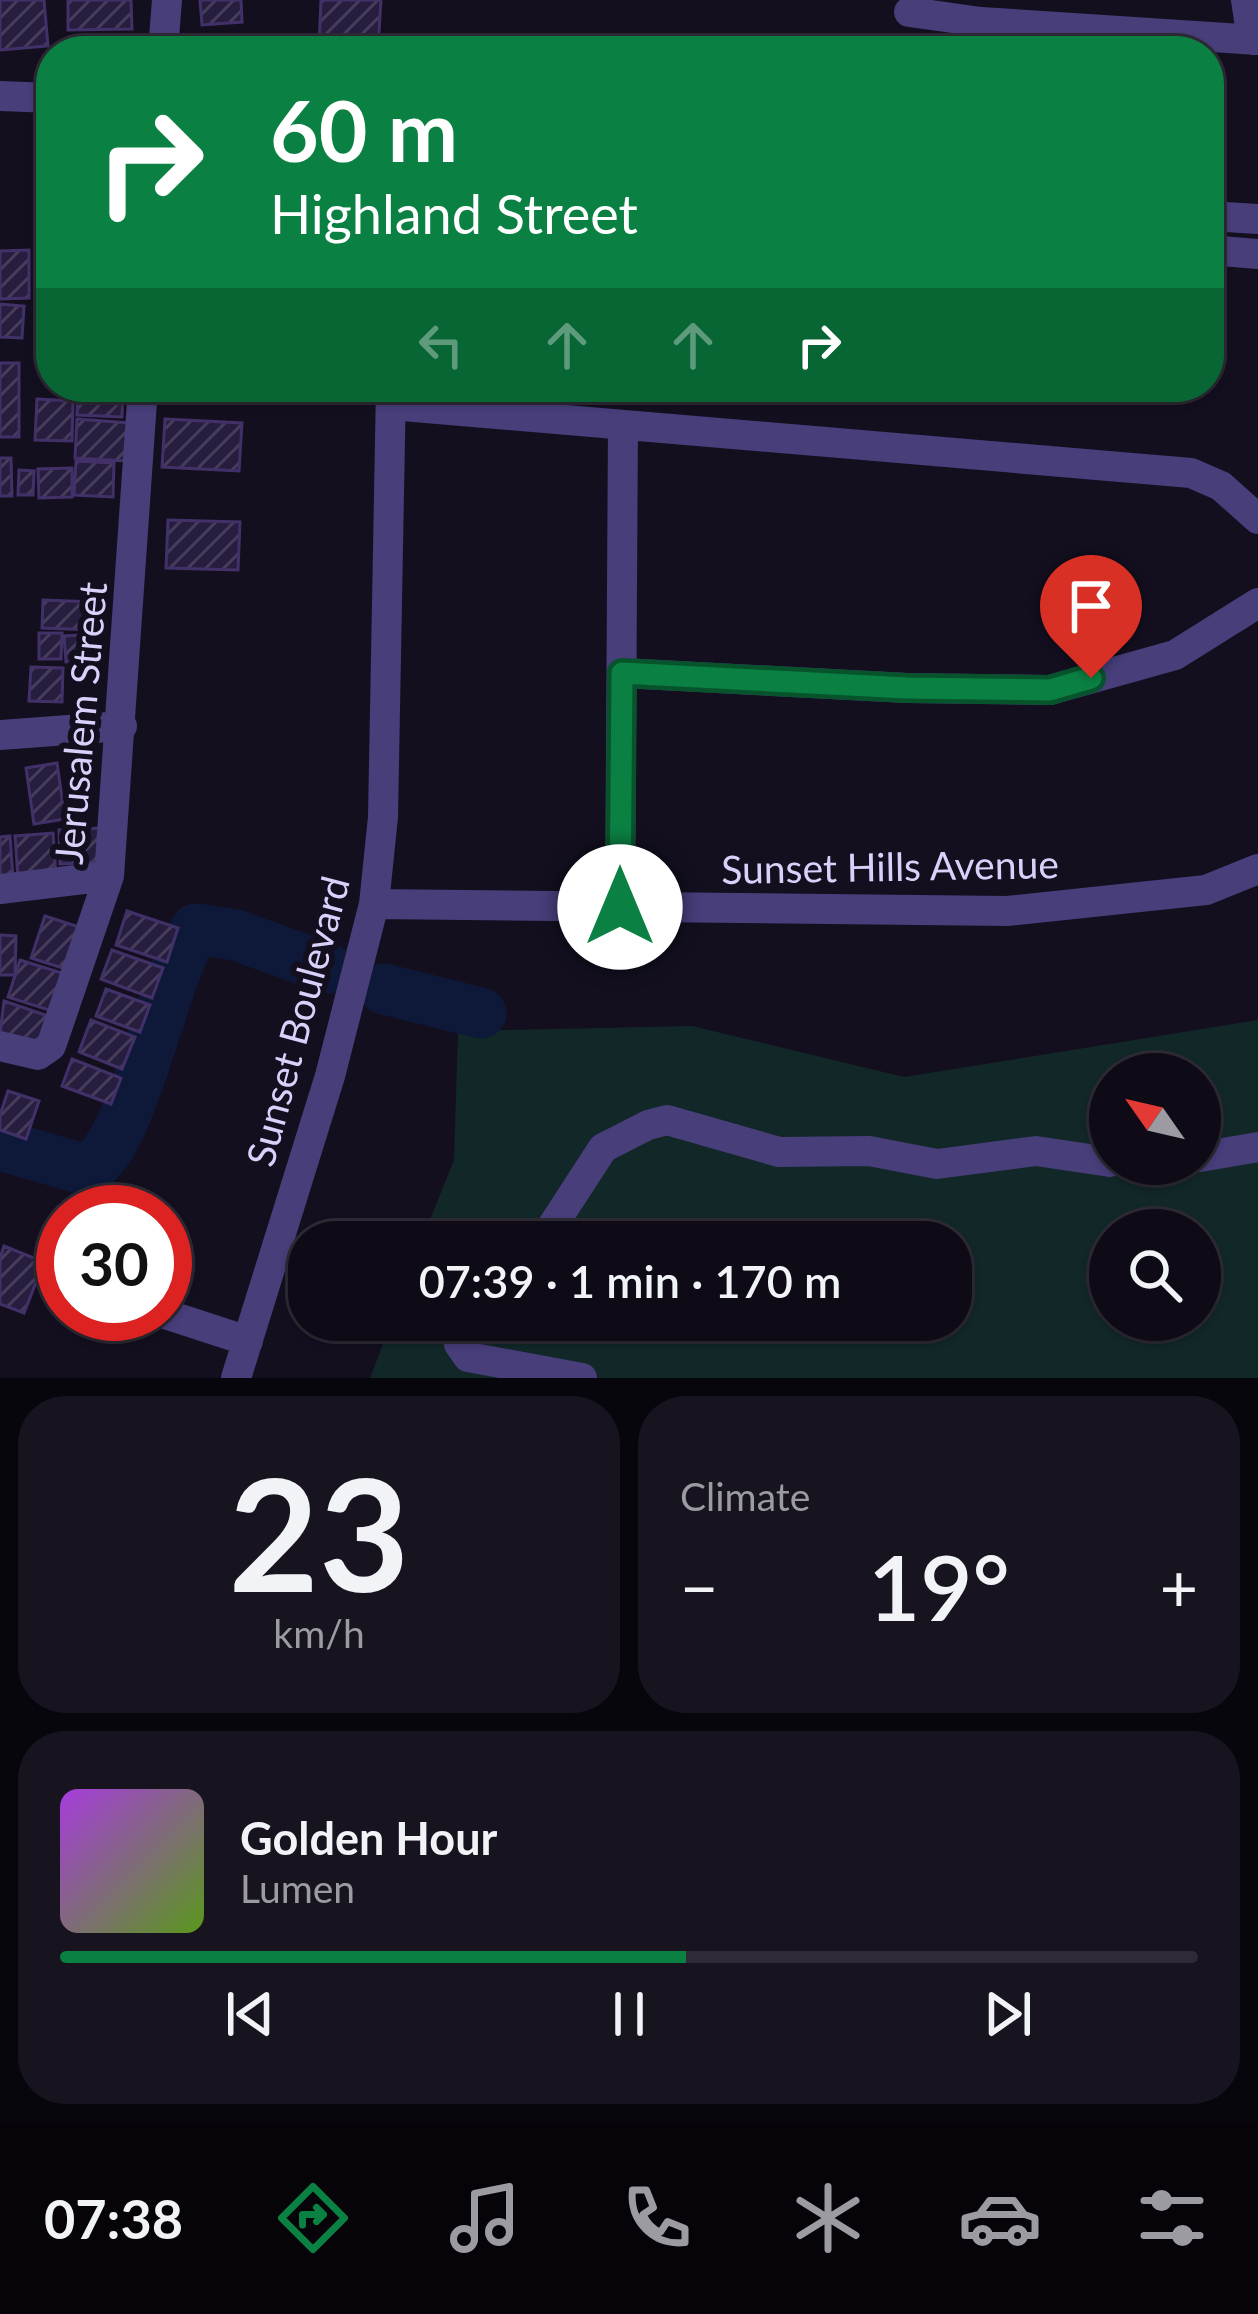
<!DOCTYPE html>
<meta charset="utf-8">
<style>
:root{--surface:#0e0b17;--page:#171420;--text:#f1f3f6;--muted:#9b9ba1;--line:#2e2b36;--accent:#0b8043}
body{margin:0;font-family:Lato,sans-serif;background:var(--page);color:var(--text);height:100vh;display:flex;flex-direction:column;font-size:45px;white-space:nowrap}
*{box-sizing:border-box;margin:0}
p{font-size:39px;color:var(--muted)}
.icon{flex:none;width:66px;height:66px;fill:none;stroke:currentColor;stroke-width:2;stroke-linecap:round;stroke-linejoin:round}
.map{position:relative;height:1378px;overflow:hidden}
.side{display:flex;flex-direction:column;gap:18px;padding:18px;background:#08060d;flex:1}
.side>*{flex:none}
.guide{position:absolute;left:36px;top:36px;width:1188px;height:366px;border-radius:48px;box-shadow:0 3px 9px #0004,0 0 0 3px var(--line);background:#0b8043;color:#fff;overflow:hidden}
.needle{width:78px;rotate:304deg}
.fabs{position:absolute;left:1089px;top:1053px;display:grid;gap:24px}
.fabs a{display:grid;place-items:center;width:132px;height:132px;border-radius:50%;background:var(--surface);box-shadow:0 3px 9px #0004,0 0 0 3px var(--line);font-size:60px}
.speed{position:absolute;left:36px;top:1185px;display:flex;gap:24px;font-size:60px;font-weight:700;text-align:center}
.speed>*{display:grid;place-content:center;width:156px;height:156px;border-radius:50%;background:var(--surface);box-shadow:0 3px 9px #0004,0 0 0 3px var(--line);line-height:1}
.speed .limit{border:18px solid #d22;background:#fff;color:#111}
.pin{position:absolute;display:grid;place-items:center;width:102px;height:102px;color:#fff;margin:-123px -51px;border-radius:50% 50% 50% 0;rotate:-45deg;box-shadow:0 0 12px #0007}
.pin .icon{rotate:45deg}
.me{position:absolute;width:132px;margin:-66px;rotate:0deg;stroke-linejoin:round;filter:drop-shadow(0 0 9px #0008)}
.turn{display:flex;align-items:center;gap:42px;height:252px;padding:0 36px;font-size:54px}
.turn .icon{width:156px;height:156px;stroke-width:2.5}
.turn b{display:block;font-size:84px;line-height:102px}
.lanes{display:flex;align-items:center;height:114px;padding:0 36px;background:#0003;justify-content:center;gap:60px;direction:ltr}
.lanes .off{opacity:.35}
.big{font-size:90px;font-weight:600;line-height:1.1}
.side .card{flex:1;display:flex;flex-direction:column;justify-content:center;gap:18px;min-width:0;padding:0 42px;border-radius:48px;background:var(--page)}
.side .dial{align-items:center;gap:0}
.dial b{font-size:156px;line-height:1}
.song{display:flex;align-items:center;gap:36px}
.cover{width:144px;height:144px;border-radius:18px;background:linear-gradient(135deg,hsl(280 70% 55%),hsl(90 70% 35%))}
.played{height:12px;border-radius:6px;background:linear-gradient(90deg,var(--accent) 55%,var(--line) 55%)}
.keys{display:flex;justify-content:space-around;direction:ltr}
.heat{display:flex;justify-content:space-between;align-items:center;font-size:66px;direction:ltr}
.side .tiles{flex:1;display:grid;gap:18px;grid-template-columns:1fr 1fr}
.card:last-child{grid-column:span 2}
.trip{position:absolute;left:288px;top:1221px;width:684px;height:120px;border-radius:48px;background:var(--surface);box-shadow:0 3px 9px #0004,0 0 0 3px var(--line);font-weight:600;line-height:120px;text-align:center}
.tabs{display:flex;height:192px;justify-content:space-around;align-items:center;background:#060409;color:var(--muted)}
.tabs .icon{width:84px;height:84px}
.tabs .current{color:var(--accent)}
.tabs b{font-size:54px;color:var(--text)}
.map>svg:first-child{display:block}
.grass{fill:#122728;fill-rule:evenodd}
.lines{fill:none;stroke-linecap:round;stroke-linejoin:round}
.river{stroke:#0e1939;stroke-width:51}
.building{fill:url(#building-hatch);stroke:#423168;stroke-width:3}
.minor{stroke:#473e7a;stroke-width:30}
.route-casing{stroke:#07532c;stroke-width:30}
.route{stroke:#0b8043;stroke-width:21}
.labels{text-anchor:middle;dominant-baseline:central;stroke-width:12;stroke-linejoin:round;paint-order:stroke}
.street-label{font-size:39px;fill:#dad1fb;stroke:#130f1f}
</style>
<div class="map">
<svg width="1258" height="1378" viewBox="0 0 1258 1378">
<defs>
<pattern id="building-hatch" width="6" height="6" patternUnits="userSpaceOnUse" patternTransform="scale(3)"><rect width="6" height="6" fill="#271d3e"/><path d="M-1 1l2-2M0 6l6-6M5 7l2-2" fill="none" stroke="#463d5b"/></pattern>
</defs>
<rect width="100%" height="100%" fill="#130f1f"/>
<path class="grass" d="M1258 1020V1378H370L392 1320H951V1242H421L454 1160 458 1031 692 1026 904 1077ZM1110 1074H1200V1164H1110ZM1110 1230H1200V1320H1110Z"/>
<g class="lines">
<path class="river" d="M384 989 481 1013
M0 1145 83 1169C130 1165 163 970 196 929L236 935 327 968"/>
</g>
<path class="building" d="M0 0H44L48 46 0 50Z
M68 0H131L132 29 68 30Z
M200 0H241L242 22 202 25Z
M321 0H381L378 48 319 46Z
M212 47 253 48V51H212Z
M29 250V298L0 299V251Z
M0 304 24 306 22 338 0 337Z
M0 363H19V437H0Z
M78 387H123L122 417 77 415Z
M37 399 73 401 72 441 35 440Z
M77 419 129 423 126 461 75 458Z
M165 419 242 423 239 471 162 467Z
M0 458H11L12 496H0Z
M76 461 114 463 113 497 74 495Z
M72 468V497L39 498 38 469Z
M19 470 34 471 33 495H18Z
M168 520 240 522 238 570 166 568Z
M43 600 95 602 94 630 42 628Z
M39 633H62L61 659H39Z
M98 634 99 660 66 662 64 636Z
M31 667 63 668 62 702 29 701Z
M57 763 65 819 34 824 26 768Z
M100 828 102 862 60 864 59 830Z
M53 833 56 876 18 878 15 836Z
M10 836 13 878 0 879V837Z
M127 911 178 928 167 962 116 945Z
M45 916 79 927 66 969 31 958Z
M0 935 16 936 15 975H0Z
M112 950 163 968 152 998 101 979Z
M20 960 68 975 55 1012 8 997Z
M106 989 150 1005 140 1032 96 1016Z
M4 1001 54 1018 43 1049 0 1034Z
M91 1020 135 1037 122 1069 79 1052Z
M72 1059 121 1078 111 1104 62 1086Z
M8 1091 39 1101 26 1139 0 1130V1115Z
M4 1246 44 1262 24 1313 0 1304V1258Z"/>
<g class="lines">
<path class="minor" d="M1246 0 1252 40
M909 12 981 22 1258 40
M163 51 167 0
M0 96 51 98
M1209 216 1258 219
M1209 250 1258 254
M391 405 1191 473 1221 486 1258 519
M622 673 907 688 1050 690 1175 655 1258 603
M0 735 122 726
M0 889 109 876
M374 904 1007 911 1206 890 1258 869
M620 907 623 425
M0 1046 38 1055 51 1046 109 876 143 387
M1200 1157 1258 1147
M1166 1164H1174
M542 1242 603 1148 648 1125 667 1120 779 1152 869 1151 937 1164 1036 1151 1110 1162
M165 1314 248 1341
M463 1320 459 1344 468 1357 582 1378
M236 1378 330 1076 374 904 383 817 391 387"/>
</g>
<g class="lines">
<defs>
<path id="route" d="M620 907 622 673 907 688 1050 690 1091 678"/>
</defs>
<use href="#route" class="route-casing"/>
<use href="#route" class="route"/>
</g>
<g class="labels">
<g class="street-label">
<text transform="translate(80 723) rotate(-85)">Jerusalem Street</text>
<text transform="translate(890 866) rotate(-1)">Sunset Hills Avenue</text>
<text transform="translate(297 1021) rotate(-75)">Sunset Boulevard</text>
</g>
</g>
</svg>
<div class="fabs">
<a><svg class="needle" viewBox="-14 -14 28 28"><path d="M0-13l5 13h-10z" fill="#e53935"/><path d="M0 13l5-13h-10z" fill="#9b9ba1"/></svg></a>
<a><svg class="icon" aria-label="search" viewBox="0 0 24 24"><circle cx="10" cy="10" r="6"/><path d="M15 15l6 6"/></svg></a>
</div>
<div class="speed"><div class="limit">30</div></div>
<div class="pin" style="left:1091px;top:678px;background:#d93025"><svg class="icon" aria-label="arrive" viewBox="0 0 24 24"><path d="M6 21V4h12l-3 4 3 4H6"/></svg></div>
<svg class="me" style="left:620px;top:907px" viewBox="-20 -20 40 40"><circle r="19" fill="#fff"/><path d="M0-13L10 11 0 6-10 11z" fill="#0b8043"/></svg>
<div class="trip">07:39 · 1 min · 170 m</div>
<div class="guide">
<div class="turn"><svg class="icon" aria-label="right" viewBox="0 0 24 24"><path d="M7 20v-9h11M14 6l5 5-5 5"/></svg><div><b>60 m</b>Highland Street</div></div>
<div class="lanes"><svg class="icon off" aria-label="left" viewBox="0 0 24 24"><path d="M17 20v-9H6M10 6l-5 5 5 5"/></svg><svg class="icon off" aria-label="ahead" viewBox="0 0 24 24"><path d="M12 20V5M6 11l6-6 6 6"/></svg><svg class="icon off" aria-label="ahead" viewBox="0 0 24 24"><path d="M12 20V5M6 11l6-6 6 6"/></svg><svg class="icon" aria-label="right" viewBox="0 0 24 24"><path d="M7 20v-9h11M14 6l5 5-5 5"/></svg></div>
</div>
</div>
<section class="side">
<div class="tiles">
<div class="card dial"><b>23</b><p>km/h</p></div>
<div class="card"><p>Climate</p>
<div class="heat"><a>−</a><b class="big">19°</b><a>+</a></div>
</div>
<div class="card">
<div class="song"><i class="cover"></i><div><b>Golden Hour</b><p>Lumen</p></div></div>
<div class="played"></div>
<div class="keys"><svg class="icon" aria-label="previous" viewBox="0 0 24 24"><path d="M18 5L8 12l10 7zM5 5v14"/></svg><svg class="icon" aria-label="pause" viewBox="0 0 24 24"><path d="M8 5v14M16 5v14"/></svg><svg class="icon" aria-label="next" viewBox="0 0 24 24"><path d="M6 5l10 7-10 7zM19 5v14"/></svg></div>
</div>
</div>
</section>
<nav class="tabs">
<b>07:38</b>
<svg class="icon current" aria-label="directions" viewBox="0 0 24 24"><path d="M12 3l9 9-9 9-9-9zM9 14v-3h6M13 9l2 2-2 2"/></svg>
<svg class="icon" aria-label="music" viewBox="0 0 24 24"><path d="M9 18V5l10-2v13"/><circle cx="6" cy="18" r="3"/><circle cx="16" cy="16" r="3"/></svg>
<svg class="icon" aria-label="phone" viewBox="0 0 24 24"><path d="M5 4h4l2 5-3 2q2 4 5 5l2-3 5 2v4C11 20 4 13 5 4z"/></svg>
<svg class="icon" aria-label="climate" viewBox="0 0 24 24"><path d="M12 3v18M4 7l16 10M4 17L20 7"/></svg>
<svg class="icon" aria-label="car" viewBox="0 0 24 24"><path d="M5 17H2v-5l4-1 3-4h7l3 4 3 1v5h-3M9 17h6M6 11h13"/><circle cx="7" cy="17" r="2"/><circle cx="17" cy="17" r="2"/></svg>
<svg class="icon" aria-label="filters" viewBox="0 0 24 24"><path d="M4 7h16M4 17h16"/><circle cx="9" cy="7" r="2"/><circle cx="15" cy="17" r="2"/></svg>
</nav>
